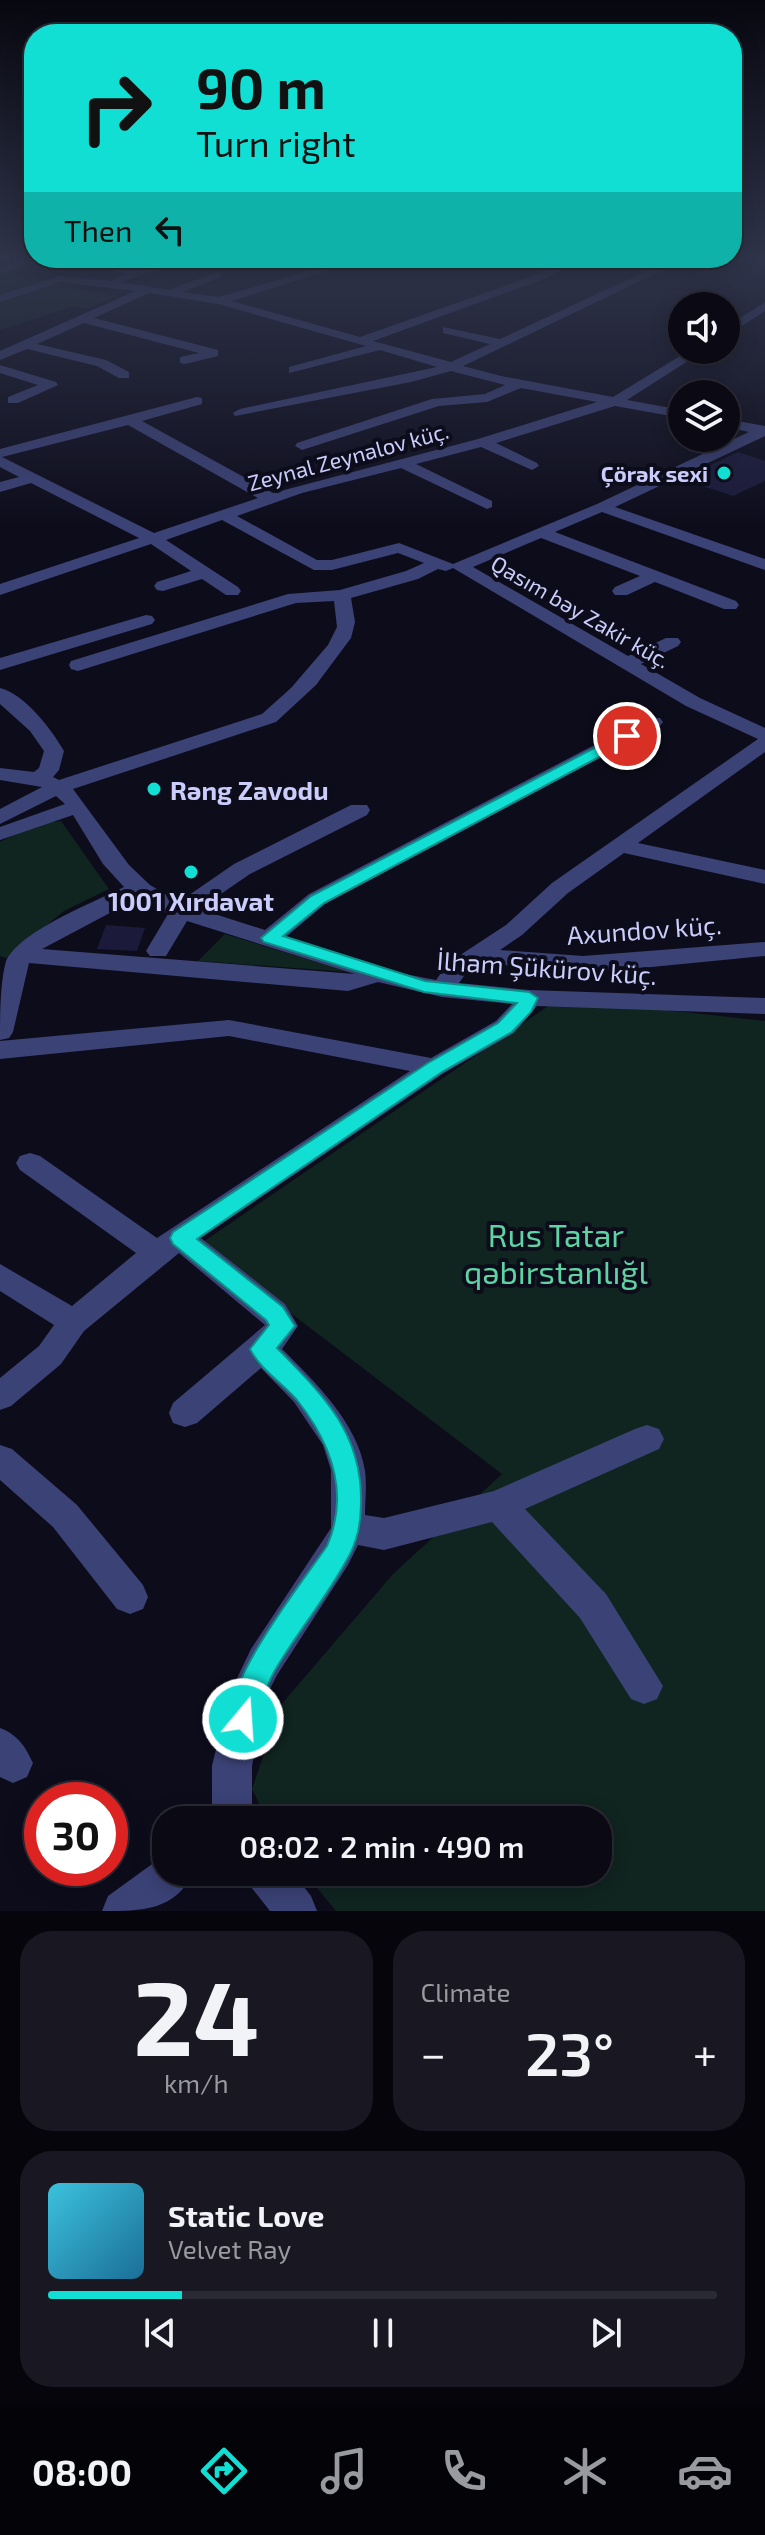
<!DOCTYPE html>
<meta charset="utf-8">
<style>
:root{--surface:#0a0914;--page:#181722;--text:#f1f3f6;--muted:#999aa0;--line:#2a2a34;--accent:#12dfd3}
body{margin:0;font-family:"Exo 2",sans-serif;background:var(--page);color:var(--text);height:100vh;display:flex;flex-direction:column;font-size:30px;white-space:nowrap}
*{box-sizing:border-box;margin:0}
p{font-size:26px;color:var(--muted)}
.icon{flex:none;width:44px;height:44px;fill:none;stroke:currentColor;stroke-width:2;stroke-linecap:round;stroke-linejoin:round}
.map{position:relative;height:1911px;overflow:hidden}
.drawer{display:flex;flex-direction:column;gap:20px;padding:20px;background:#06050b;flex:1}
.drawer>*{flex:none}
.hud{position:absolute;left:24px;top:24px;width:718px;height:244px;border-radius:32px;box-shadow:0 4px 20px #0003,0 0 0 2px var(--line);background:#12dfd3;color:#111;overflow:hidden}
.buttons{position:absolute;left:668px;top:292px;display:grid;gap:16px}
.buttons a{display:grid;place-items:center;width:72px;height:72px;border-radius:50%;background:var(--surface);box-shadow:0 4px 20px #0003,0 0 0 2px var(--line);font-size:40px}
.speed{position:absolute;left:24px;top:1782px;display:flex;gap:16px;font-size:40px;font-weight:700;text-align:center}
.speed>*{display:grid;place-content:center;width:104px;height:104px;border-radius:50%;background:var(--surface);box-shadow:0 4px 20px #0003,0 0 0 2px var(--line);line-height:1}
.speed .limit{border:12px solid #d22;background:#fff;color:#111}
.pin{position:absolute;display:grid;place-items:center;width:68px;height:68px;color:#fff;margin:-34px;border:4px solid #fff;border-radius:50%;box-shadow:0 2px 8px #0007}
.me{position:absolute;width:88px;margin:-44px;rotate:18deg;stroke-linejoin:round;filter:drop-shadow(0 0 6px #0008)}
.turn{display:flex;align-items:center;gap:28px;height:168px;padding:0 40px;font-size:36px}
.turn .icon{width:104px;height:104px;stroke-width:2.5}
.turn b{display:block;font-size:56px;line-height:68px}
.then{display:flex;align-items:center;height:76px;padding:0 40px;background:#0003;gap:16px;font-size:30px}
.big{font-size:60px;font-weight:600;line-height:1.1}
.drawer .card{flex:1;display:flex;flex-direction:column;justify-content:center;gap:12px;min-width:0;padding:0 28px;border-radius:32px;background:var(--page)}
.drawer .dial{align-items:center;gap:0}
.dial b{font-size:104px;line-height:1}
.song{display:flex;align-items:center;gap:24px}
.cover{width:96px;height:96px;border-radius:12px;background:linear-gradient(135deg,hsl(190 70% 55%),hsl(200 70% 35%))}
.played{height:8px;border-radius:4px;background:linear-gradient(90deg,var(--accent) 20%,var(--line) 20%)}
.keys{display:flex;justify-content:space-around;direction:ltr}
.heat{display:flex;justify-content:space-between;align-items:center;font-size:44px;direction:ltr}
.drawer .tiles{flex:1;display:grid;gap:20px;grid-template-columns:1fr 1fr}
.card:last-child{grid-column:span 2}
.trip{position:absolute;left:152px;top:1806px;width:460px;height:80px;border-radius:32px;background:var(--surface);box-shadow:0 4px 20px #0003,0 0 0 2px var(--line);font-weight:600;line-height:80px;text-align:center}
.tab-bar{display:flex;height:128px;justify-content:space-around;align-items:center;background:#040408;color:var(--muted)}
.tab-bar .icon{width:56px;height:56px}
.tab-bar .selected{color:var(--accent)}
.tab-bar b{font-size:36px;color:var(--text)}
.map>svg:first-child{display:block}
.green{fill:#102420}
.building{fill:#1b1a3a}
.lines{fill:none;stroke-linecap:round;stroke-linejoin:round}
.minor{fill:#3b4276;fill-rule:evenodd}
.route{fill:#12dfd3;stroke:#0c9189;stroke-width:2}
.poi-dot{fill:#12dfd3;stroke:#0d0c1b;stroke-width:3}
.labels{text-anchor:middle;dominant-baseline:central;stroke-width:8;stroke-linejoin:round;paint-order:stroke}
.far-street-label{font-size:22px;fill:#cacdfb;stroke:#0d0c1b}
.far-poi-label{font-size:22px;font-weight:bold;fill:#cacdfb;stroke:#0d0c1b;text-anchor:end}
.poi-label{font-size:26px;font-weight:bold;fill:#cacdfb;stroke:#0d0c1b;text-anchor:start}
.street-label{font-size:26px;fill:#cacdfb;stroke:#0d0c1b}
.near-park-label{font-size:32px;fill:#5ed3a3;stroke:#0d0c1b}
</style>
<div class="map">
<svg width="765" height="1911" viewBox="0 0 765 1911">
<rect width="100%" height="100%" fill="#0d0c1b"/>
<path class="green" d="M6 272 116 297 87 309 73 306 0 330V273Z
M61 821 109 889 64 911 6 958 0 956V842L38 823Z
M225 934 349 972 198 961Z
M560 998 765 1021V1911H336L304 1872H598V1820H267L252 1789 280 1706 393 1574 502 1474 200 1244Z"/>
<path class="building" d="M738 452 765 461V481L733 496 681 479Z
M106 925 145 928 137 951 97 949Z"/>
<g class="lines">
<path class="minor" d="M28 260H46L0 273V267Z
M86 260C103 260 119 270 135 270 150 271 167 260 184 260L121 282 169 290 217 272 221 273V277L182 292 219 297 346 260H362L232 301 360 337 536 275 567 260H581L544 279 373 341 451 362 490 344 443 333V327L500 339 670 260H684L463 366 501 376 613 397 690 350H705L627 400 682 410V418L615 406 496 443 537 463 539 466 532 470 481 447 416 464 492 501V507L487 509 401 468 302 493 237 516 317 560H332L399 543 453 564 597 504 749 432 726 427V419L765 426V436L615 507 765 559V570L602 512 555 532 736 601 739 605 736 609H724L655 582 627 595H615L612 591 615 587 640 576 541 538 473 567 628 656 666 638H678L681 642 678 646 641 664 700 698 765 728V752L638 843 765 870V884L624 853 568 893 522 935 500 950 583 956 765 942V956C671 964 577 981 483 961L466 973 459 983 529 990 765 998V1014L537 1006 514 1033 444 1073 201 1238 285 1304 298 1326 282 1349C314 1381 358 1423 365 1471 367 1485 365 1501 365 1515L384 1518 494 1491 635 1429 647 1425 659 1429 664 1439 659 1449 525 1509 606 1594 663 1686 657 1699 644 1704 631 1699 580 1618 492 1522 384 1550 358 1545 348 1565 277 1675 266 1697 252 1766V1820H212V1766L229 1695 251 1649 331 1528V1470L323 1445 294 1402 261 1368 197 1423 185 1427 173 1423 169 1413 173 1403 265 1325 179 1253 84 1331 61 1364 11 1406 0 1410V1378L39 1346 54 1325 0 1291V1264L72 1306 136 1253 20 1170 16 1163 20 1156 30 1153 40 1156 157 1238 410 1071 229 1036 0 1059V1041L229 1020 431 1058 496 1021 512 1004 442 997 378 982 348 991 29 963 13 1032 9 1038 0 1040C0 1016 0 983 6 961 21 930 93 903 124 887L103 864 73 815 0 840V827L65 804 56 796 0 824V809L42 787 0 780V768L34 772 39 768 44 751 30 731 0 704V688C26 695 51 729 64 751L59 770 53 777 59 780 262 714 291 688 328 645 337 627 334 601 296 603 78 671 71 669 69 665 71 661 288 594 340 590 406 571 424 563 398 553 332 570H314L222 520 166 540 238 587 241 591 238 595H226L202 579 163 591 157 590 154 586 157 582 191 571 151 544 0 595V584L139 538 31 483 0 492V482L19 477 0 467V449L197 397 202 398V404L142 421 273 493 478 439 597 402 521 388 487 402 439 406 302 450 295 446 297 443 432 399 485 394 505 385 451 371 411 382 235 416 233 413 240 409 437 367 380 350 289 373V367L366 346 218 304 149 293 94 318 218 350V356L185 364 180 363V357L199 353 84 323 37 344 106 360 129 372V378H119L97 366 27 349 0 360V351L135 291 61 282 0 302V295L60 276 112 281 124 274ZM128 425 258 498 154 533 2 457ZM453 568 686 706 758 739 552 883 506 925 448 963 436 980 405 974 286 937 325 904 660 726 663 722 660 718H646L309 894 265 930 199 909 250 874 367 815 370 810 367 805H351L234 864 179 902 150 885 129 865 73 789 276 722 316 685 351 638 355 622 351 598 418 579 438 569 446 571ZM138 898 168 914 146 951 150 956H166L187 921 355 974 42 949Z
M378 260H402L418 265 413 268Z
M705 301 714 304 716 306H700Z
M765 302V311L726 336V327Z
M679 323H682V331L673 327Z
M0 365 56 382 58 385 18 403H8V397L38 385 0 373Z
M146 615 152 616 155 620 152 624 0 670V658Z
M0 1445 12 1449 77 1505 143 1585 148 1597 143 1609 130 1614 117 1609 53 1527 0 1480Z
M0 1728C18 1735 25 1746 33 1763L27 1777 13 1783 0 1777Z
M166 1854V1872H194C175 1911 142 1911 102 1911L108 1896Z
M245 1872H292L311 1896 317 1911H270L251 1887Z"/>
</g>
<linearGradient id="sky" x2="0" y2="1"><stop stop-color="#07070f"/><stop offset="0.49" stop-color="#2f344a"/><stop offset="1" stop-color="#2f344a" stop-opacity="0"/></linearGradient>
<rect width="765" height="527" fill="url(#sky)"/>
<path class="route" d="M627 731 635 736 633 739 324 903 283 936 425 981 529 992 538 998 531 1012 512 1032 442 1072 197 1239 283 1307 295 1326 277 1348C322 1394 361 1431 361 1499 361 1523 358 1542 345 1563 324 1601 296 1634 274 1672 264 1690 261 1710 253 1729L243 1733 233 1729C216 1690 303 1581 327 1546 350 1493 331 1443 297 1400 282 1383 260 1369 250 1349L269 1325 266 1320 173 1244 170 1238 173 1232 428 1063 498 1023 517 1003 424 992 264 942 261 938 311 896Z"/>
<g class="poi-dot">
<circle cx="724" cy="473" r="8"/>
<circle cx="154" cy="789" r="8"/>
<circle cx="191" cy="872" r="8"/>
</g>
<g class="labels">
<g class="far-street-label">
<text transform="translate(348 456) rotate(-15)">Zeynal Zeynalov küç.</text>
<text transform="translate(581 611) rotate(30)">Qasım bəy Zakir küç.</text>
</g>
<g class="far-poi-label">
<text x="708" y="473">Çörək sexi</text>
</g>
<g class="poi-label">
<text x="170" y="789">Rəng Zavodu</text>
<text x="191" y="900" text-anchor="middle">1001 Xırdavat</text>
</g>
<g class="street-label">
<text transform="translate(644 929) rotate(-4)">Axundov küç.</text>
<text transform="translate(547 967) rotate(4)">İlham Şükürov küç.</text>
</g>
<g class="near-park-label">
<text x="556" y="1234">Rus Tatar<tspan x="556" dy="37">qəbirstanlığl</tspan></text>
</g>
</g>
</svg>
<div class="buttons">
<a><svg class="icon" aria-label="sound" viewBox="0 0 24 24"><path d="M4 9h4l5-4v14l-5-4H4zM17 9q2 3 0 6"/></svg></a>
<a><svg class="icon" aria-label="layers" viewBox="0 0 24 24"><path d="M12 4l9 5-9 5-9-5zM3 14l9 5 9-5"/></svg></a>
</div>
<div class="speed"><div class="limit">30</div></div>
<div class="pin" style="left:627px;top:736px;background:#d93025"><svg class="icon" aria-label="arrive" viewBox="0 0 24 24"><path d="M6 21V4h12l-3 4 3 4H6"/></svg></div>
<svg class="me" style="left:243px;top:1719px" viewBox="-20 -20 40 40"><circle r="17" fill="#12dfd3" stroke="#fff" stroke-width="3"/><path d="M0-11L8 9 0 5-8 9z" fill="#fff"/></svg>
<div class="trip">08:02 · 2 min · 490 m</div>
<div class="hud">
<div class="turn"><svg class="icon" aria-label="right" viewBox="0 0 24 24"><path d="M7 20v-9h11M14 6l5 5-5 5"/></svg><div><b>90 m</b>Turn right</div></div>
<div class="then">Then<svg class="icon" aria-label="left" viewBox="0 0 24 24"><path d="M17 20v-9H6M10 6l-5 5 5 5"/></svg></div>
</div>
</div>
<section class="drawer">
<div class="tiles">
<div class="card dial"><b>24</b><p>km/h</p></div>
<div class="card"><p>Climate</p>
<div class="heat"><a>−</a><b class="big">23°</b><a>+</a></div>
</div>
<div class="card">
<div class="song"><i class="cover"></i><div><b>Static Love</b><p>Velvet Ray</p></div></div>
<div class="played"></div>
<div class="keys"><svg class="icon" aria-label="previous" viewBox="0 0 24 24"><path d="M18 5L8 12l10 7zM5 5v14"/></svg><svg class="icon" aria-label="pause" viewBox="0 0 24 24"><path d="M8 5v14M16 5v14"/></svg><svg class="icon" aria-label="next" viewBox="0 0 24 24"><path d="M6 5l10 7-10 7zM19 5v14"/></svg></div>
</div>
</div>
</section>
<nav class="tab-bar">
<b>08:00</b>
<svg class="icon selected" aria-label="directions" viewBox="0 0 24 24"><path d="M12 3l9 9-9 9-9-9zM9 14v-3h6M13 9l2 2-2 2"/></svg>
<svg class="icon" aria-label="music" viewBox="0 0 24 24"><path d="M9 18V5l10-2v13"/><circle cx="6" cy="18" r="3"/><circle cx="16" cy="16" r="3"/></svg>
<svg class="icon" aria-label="phone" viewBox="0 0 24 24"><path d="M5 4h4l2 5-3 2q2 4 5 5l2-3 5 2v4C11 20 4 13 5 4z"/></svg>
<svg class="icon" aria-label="climate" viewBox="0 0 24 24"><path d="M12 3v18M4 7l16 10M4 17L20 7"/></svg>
<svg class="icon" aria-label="car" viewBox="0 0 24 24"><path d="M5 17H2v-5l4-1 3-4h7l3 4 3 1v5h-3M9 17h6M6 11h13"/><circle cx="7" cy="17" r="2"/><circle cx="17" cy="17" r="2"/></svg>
</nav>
